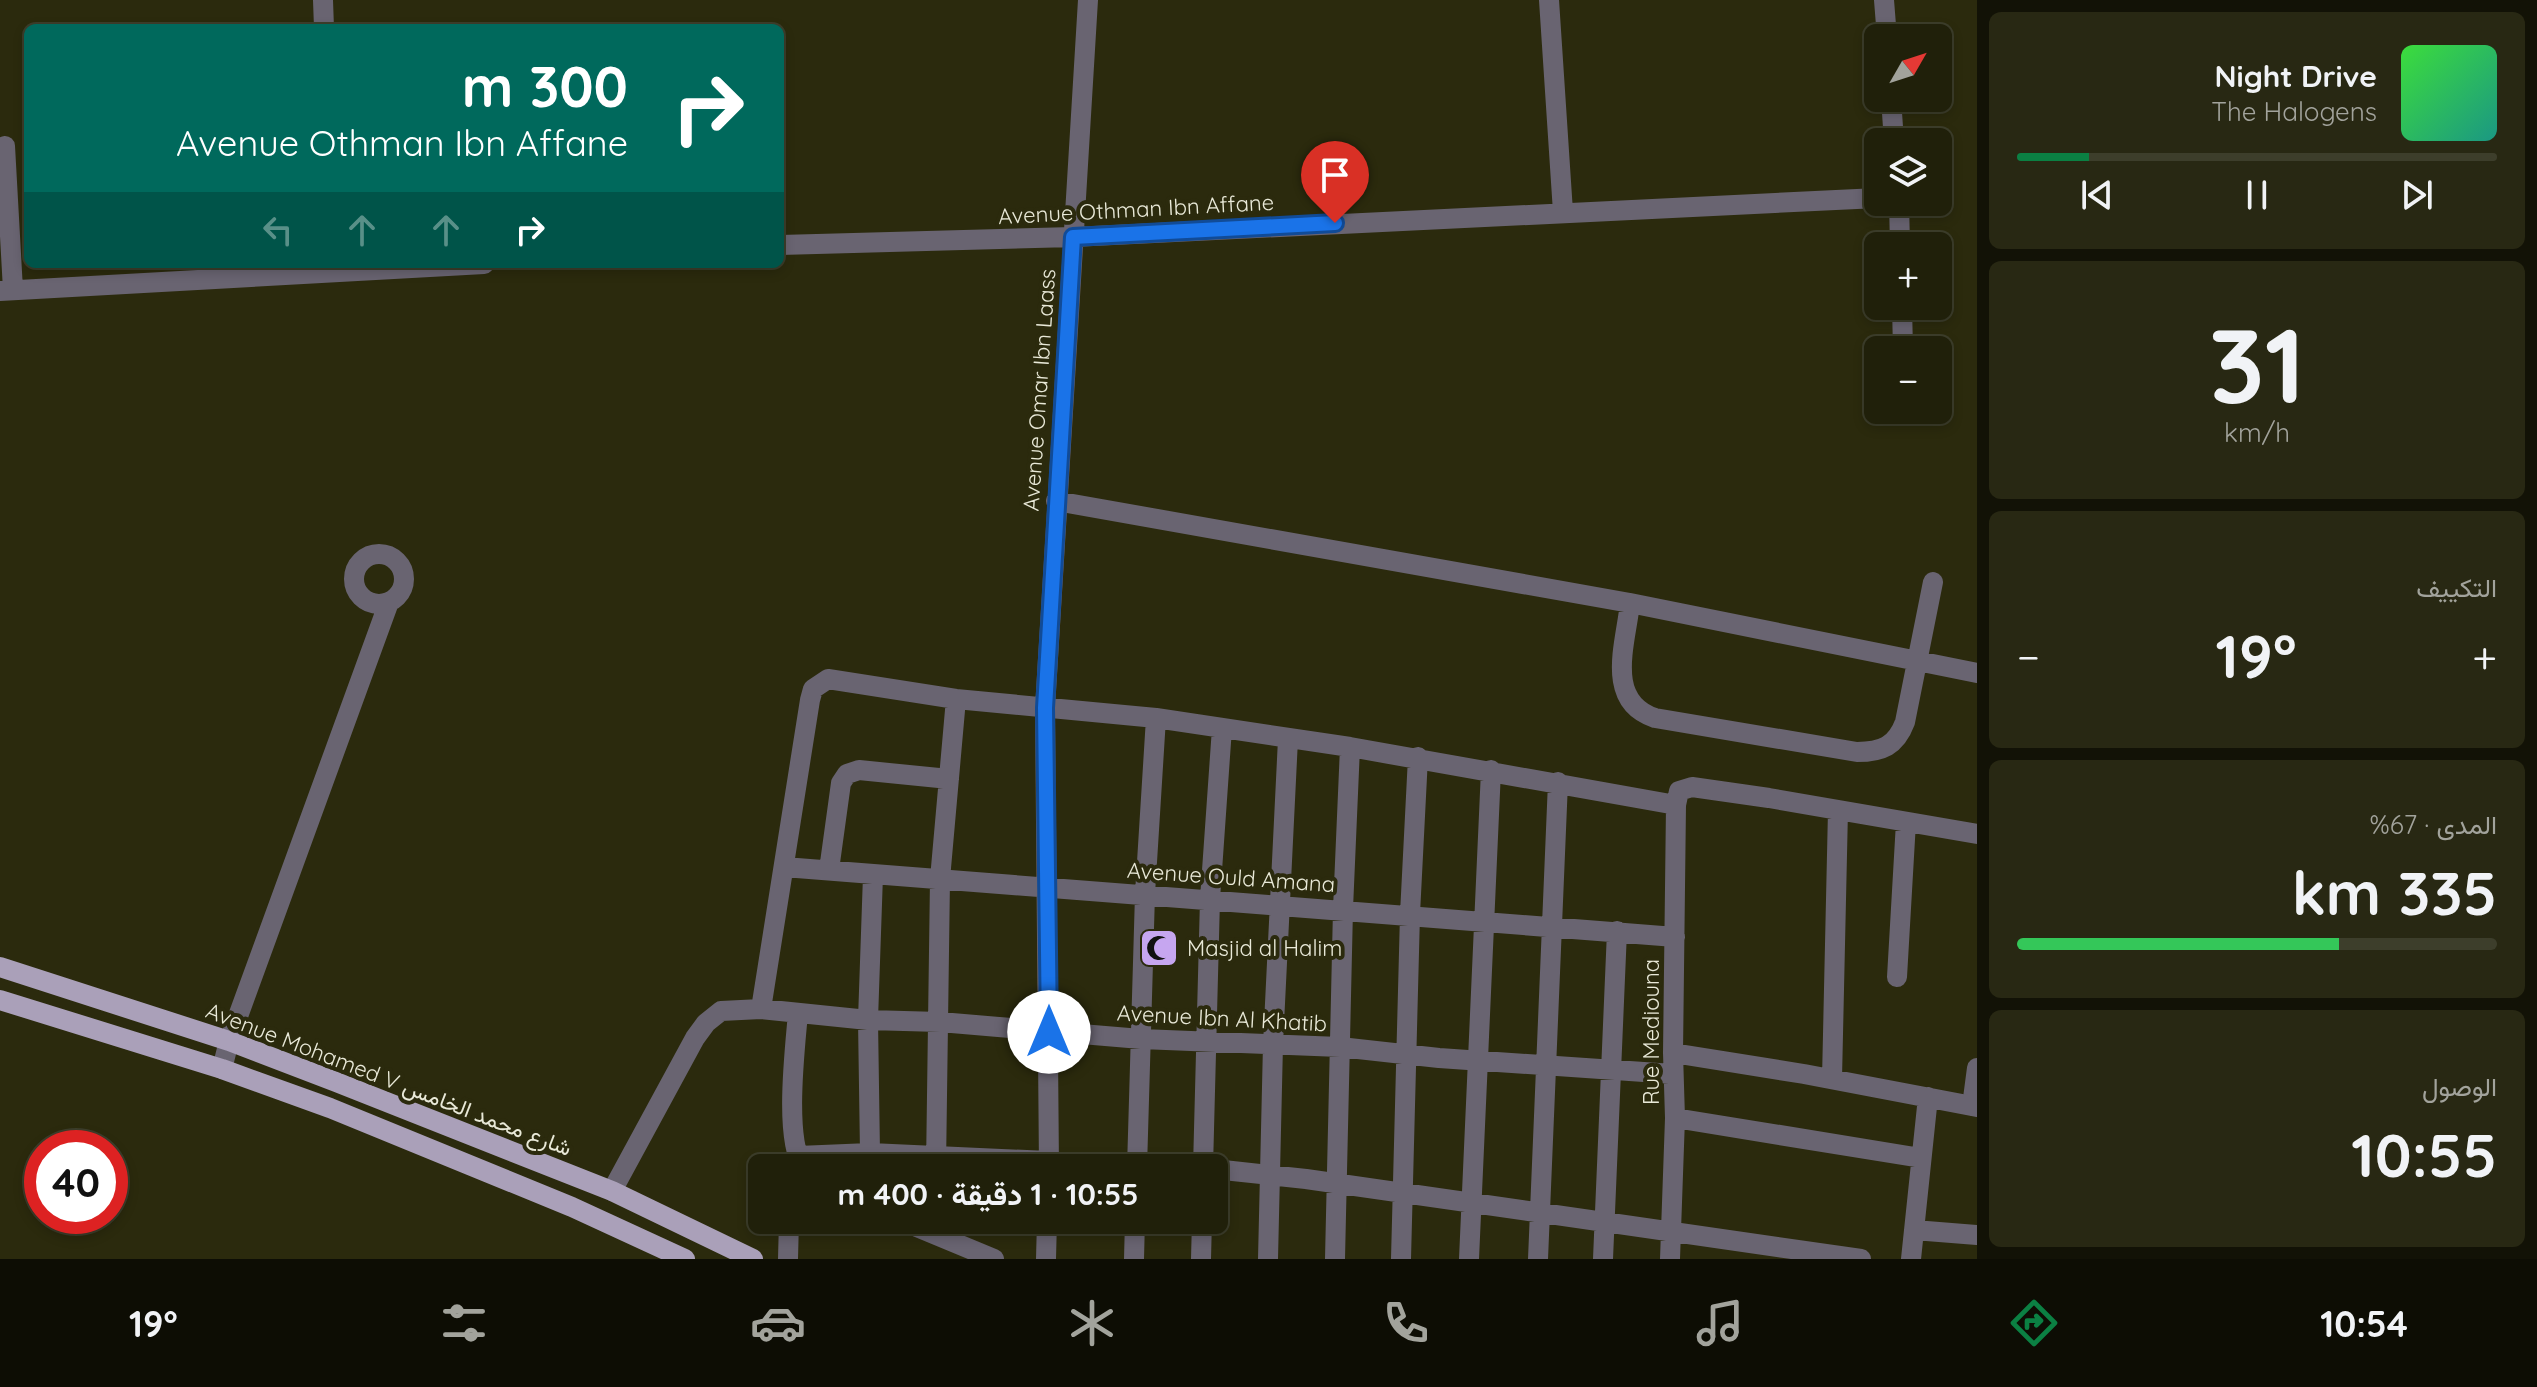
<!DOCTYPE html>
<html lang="ar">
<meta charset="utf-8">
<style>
:root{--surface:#20200a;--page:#282813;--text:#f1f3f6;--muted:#a2a39c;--line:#3d3e2b;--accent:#0b8043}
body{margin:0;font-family:Quicksand,Vazirmatn,sans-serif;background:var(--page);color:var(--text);direction:rtl;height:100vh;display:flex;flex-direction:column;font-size:30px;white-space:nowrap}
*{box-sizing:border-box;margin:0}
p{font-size:26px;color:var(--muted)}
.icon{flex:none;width:44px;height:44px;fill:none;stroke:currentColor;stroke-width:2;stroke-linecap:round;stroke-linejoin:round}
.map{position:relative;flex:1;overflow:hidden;direction:ltr}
.drawer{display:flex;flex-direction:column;gap:12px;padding:12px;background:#121206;width:560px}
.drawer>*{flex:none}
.hud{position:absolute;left:24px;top:24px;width:760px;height:244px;border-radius:12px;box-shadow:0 4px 12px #0003,0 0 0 2px var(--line);direction:rtl;background:#00695c;color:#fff;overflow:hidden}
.needle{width:52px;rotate:51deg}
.tools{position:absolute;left:1864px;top:24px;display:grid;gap:16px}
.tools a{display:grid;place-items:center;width:88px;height:88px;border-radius:12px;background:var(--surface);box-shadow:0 4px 12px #0003,0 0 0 2px var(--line);font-size:40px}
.speed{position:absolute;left:24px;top:1130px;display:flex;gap:16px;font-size:40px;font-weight:700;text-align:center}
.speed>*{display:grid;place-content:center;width:104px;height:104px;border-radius:50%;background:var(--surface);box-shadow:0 4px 12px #0003,0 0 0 2px var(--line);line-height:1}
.speed .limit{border:12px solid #d22;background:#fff;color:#111}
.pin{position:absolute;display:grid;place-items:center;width:68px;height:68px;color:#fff;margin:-82px -34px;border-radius:50% 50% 50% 0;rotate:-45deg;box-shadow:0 0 8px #0007}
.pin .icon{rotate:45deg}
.me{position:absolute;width:88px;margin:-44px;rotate:0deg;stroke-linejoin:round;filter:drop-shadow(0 0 6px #0008)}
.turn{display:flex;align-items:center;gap:28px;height:168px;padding:0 24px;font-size:36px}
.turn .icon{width:104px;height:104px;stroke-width:2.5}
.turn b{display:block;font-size:56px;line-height:68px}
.lanes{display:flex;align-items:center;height:76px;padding:0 24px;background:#0003;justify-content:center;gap:40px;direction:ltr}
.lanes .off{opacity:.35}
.big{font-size:60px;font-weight:700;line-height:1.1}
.drawer .tile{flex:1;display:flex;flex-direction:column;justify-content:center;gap:12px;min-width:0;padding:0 28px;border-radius:12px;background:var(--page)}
.drawer .dial{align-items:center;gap:0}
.dial b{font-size:104px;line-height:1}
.song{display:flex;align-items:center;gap:24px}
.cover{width:96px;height:96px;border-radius:12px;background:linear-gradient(135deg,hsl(120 70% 55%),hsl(170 70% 35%))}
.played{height:8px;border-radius:4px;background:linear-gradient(90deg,var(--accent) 15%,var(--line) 15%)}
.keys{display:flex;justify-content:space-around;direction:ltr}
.heat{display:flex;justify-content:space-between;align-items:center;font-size:44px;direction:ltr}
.charge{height:12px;border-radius:6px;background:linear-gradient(90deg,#34c759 67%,var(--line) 0)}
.trip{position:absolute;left:748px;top:1154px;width:480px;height:80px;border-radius:12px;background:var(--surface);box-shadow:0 4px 12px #0003,0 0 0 2px var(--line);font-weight:700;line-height:80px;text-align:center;direction:rtl}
.menu{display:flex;height:128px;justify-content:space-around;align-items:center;background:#0d0d04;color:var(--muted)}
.menu .icon{width:56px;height:56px}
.menu .active{color:var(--accent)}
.menu b{font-size:36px;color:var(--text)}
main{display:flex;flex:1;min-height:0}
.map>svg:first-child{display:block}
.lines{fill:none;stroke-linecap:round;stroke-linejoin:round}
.minor{stroke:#696471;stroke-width:20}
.major{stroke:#aaa0b9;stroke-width:20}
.route-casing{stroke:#114b97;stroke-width:20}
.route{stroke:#1a73e8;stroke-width:14}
.labels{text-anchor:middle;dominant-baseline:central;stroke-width:8;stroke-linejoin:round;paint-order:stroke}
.street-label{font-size:22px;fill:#e9e9d8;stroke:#2b2a0d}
.poi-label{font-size:22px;fill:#e9e9d8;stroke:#2b2a0d;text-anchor:start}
</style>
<main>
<section class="drawer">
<div class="tile">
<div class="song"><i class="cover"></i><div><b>Night Drive</b><p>The Halogens</p></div></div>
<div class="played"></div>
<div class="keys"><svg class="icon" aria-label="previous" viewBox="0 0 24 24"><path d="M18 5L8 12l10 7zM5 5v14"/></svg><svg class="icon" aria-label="pause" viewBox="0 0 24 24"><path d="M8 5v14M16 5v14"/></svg><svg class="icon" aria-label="next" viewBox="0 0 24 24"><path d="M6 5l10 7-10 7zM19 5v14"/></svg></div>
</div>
<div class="tile dial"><b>31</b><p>km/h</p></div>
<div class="tile"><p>التكييف</p>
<div class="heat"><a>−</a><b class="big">19°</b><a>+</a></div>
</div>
<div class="tile"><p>المدى · 67%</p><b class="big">335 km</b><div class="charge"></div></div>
<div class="tile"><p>الوصول</p><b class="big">10:55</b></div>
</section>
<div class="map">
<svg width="1977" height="1259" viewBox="0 0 1977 1259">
<rect width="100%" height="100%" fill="#2b2a0d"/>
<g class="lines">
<path class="minor" d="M323 0 324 28
M1549 0 1563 212
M1884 0 1887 38
M1891 98 1894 142
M5 146 13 290
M1899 202 1900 246
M780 245 1073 237 1878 198
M0 291 484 264
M1902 306 1903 350
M1056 501 1630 603 1977 673
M354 579a25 25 0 1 1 50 0a25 25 0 1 1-50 0Z
M1630 603C1626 643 1604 701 1655 718L1857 752C1882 752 1896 746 1905 722L1933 582
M784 867 1675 937
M829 870 841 783 847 774 859 770 949 779
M1897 977 1906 822
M761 1009 810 700 813 689 828 679 956 699 1156 718 1350 747 1676 805
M798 1013C795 1049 784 1138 803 1167
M1673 1053 1804 1074 1977 1107
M222 1069 229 1041 389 602
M1832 1079 1838 810
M1972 1106 1977 1068
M1675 1118 1921 1158
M870 1153 868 1020 873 875
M793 1168 798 1156 870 1153 1202 1168
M936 1168 940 879 956 699
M1049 1168 1045 708 1088 0
M1137 1168 1145 894 1156 718
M1203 1168 1210 899 1222 728
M1214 1169 1306 1179 1861 1259
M612 1191 695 1038 706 1023 721 1011 761 1009 868 1020 940 1022 1141 1039 1340 1047 1439 1058 1673 1074
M900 1220 994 1259
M1914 1230 1977 1235
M788 1259 789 1220
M1046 1259 1047 1220
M1134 1259 1135 1220
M1201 1259 1202 1220
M1268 1259 1273 1044 1288 739
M1335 1259 1343 909 1350 747
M1401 1259 1410 914 1418 757
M1469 1259 1491 770
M1538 1259 1558 782
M1603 1259 1617 931
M1670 1259 1675 1118 1673 1053 1676 805 1679 791 1692 787 1769 798 1977 834
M1911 1259 1928 1097"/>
<path class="major" d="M0 967 229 1041 336 1082 612 1191 753 1259
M0 1000 222 1069 330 1108 572 1207 685 1259"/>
</g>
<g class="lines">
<defs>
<path id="route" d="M1049 1032 1045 708 1073 237 1335 223"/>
</defs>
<use href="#route" class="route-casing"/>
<use href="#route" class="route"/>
</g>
<defs>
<symbol id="mosque-square" viewBox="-11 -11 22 22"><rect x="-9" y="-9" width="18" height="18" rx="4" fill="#c6a6f0" stroke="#2b2a0d"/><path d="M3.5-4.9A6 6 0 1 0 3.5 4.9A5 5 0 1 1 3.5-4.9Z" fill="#111"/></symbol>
</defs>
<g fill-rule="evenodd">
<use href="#mosque-square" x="1137" y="926" width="44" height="44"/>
</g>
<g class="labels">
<g class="street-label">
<text transform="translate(1136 209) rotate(-3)">Avenue Othman Ibn Affane</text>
<text transform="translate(1039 390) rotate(-86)">Avenue Omar Ibn Laass</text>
<text transform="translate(1231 877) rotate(4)">Avenue Ould Amana</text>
<text transform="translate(1222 1018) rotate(3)">Avenue Ibn Al Khatib</text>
<text transform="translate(1651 1032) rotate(-90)">Rue Mediouna</text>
<text transform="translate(389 1079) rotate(21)">Avenue Mohamed V شارع محمد الخامس</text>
</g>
<g class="poi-label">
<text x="1187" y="948">Masjid al Halim</text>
</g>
</g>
</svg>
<div class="tools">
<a><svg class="needle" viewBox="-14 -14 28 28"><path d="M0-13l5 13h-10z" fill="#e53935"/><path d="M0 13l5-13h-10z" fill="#a2a39c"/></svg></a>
<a><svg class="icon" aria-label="layers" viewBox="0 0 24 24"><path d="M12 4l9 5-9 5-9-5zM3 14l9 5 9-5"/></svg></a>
<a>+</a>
<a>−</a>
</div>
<div class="speed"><div class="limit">40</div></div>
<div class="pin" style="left:1335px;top:223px;background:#d93025"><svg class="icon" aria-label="arrive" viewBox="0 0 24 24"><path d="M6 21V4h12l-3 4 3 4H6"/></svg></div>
<svg class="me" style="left:1049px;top:1032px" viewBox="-20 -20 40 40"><circle r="19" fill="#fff"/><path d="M0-13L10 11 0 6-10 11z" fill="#1a73e8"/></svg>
<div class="trip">10:55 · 1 دقيقة · 400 m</div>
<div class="hud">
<div class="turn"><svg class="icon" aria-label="right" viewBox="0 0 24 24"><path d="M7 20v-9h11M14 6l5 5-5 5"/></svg><div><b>300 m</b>Avenue Othman Ibn Affane</div></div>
<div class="lanes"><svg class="icon off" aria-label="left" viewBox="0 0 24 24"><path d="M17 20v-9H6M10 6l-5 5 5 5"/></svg><svg class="icon off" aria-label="ahead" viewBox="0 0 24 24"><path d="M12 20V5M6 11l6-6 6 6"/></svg><svg class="icon off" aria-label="ahead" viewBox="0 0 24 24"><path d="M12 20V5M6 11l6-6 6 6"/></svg><svg class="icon" aria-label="right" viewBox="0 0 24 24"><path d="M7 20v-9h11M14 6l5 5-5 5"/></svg></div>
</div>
</div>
</main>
<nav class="menu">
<b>10:54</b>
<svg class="icon active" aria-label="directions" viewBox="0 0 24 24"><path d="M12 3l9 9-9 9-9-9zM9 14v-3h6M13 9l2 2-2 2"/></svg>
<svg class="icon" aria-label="music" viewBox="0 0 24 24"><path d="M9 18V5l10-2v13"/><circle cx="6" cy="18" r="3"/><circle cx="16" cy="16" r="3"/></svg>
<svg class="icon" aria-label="phone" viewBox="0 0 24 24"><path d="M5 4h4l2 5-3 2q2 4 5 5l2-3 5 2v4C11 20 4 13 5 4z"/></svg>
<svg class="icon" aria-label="climate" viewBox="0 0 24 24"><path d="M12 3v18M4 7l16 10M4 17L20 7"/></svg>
<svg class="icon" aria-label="car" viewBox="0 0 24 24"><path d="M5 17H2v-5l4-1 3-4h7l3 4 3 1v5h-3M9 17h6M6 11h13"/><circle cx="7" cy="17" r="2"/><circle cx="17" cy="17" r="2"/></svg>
<svg class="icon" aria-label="filters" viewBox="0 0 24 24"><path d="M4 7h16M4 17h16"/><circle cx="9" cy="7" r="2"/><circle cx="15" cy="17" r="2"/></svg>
<b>19°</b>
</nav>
